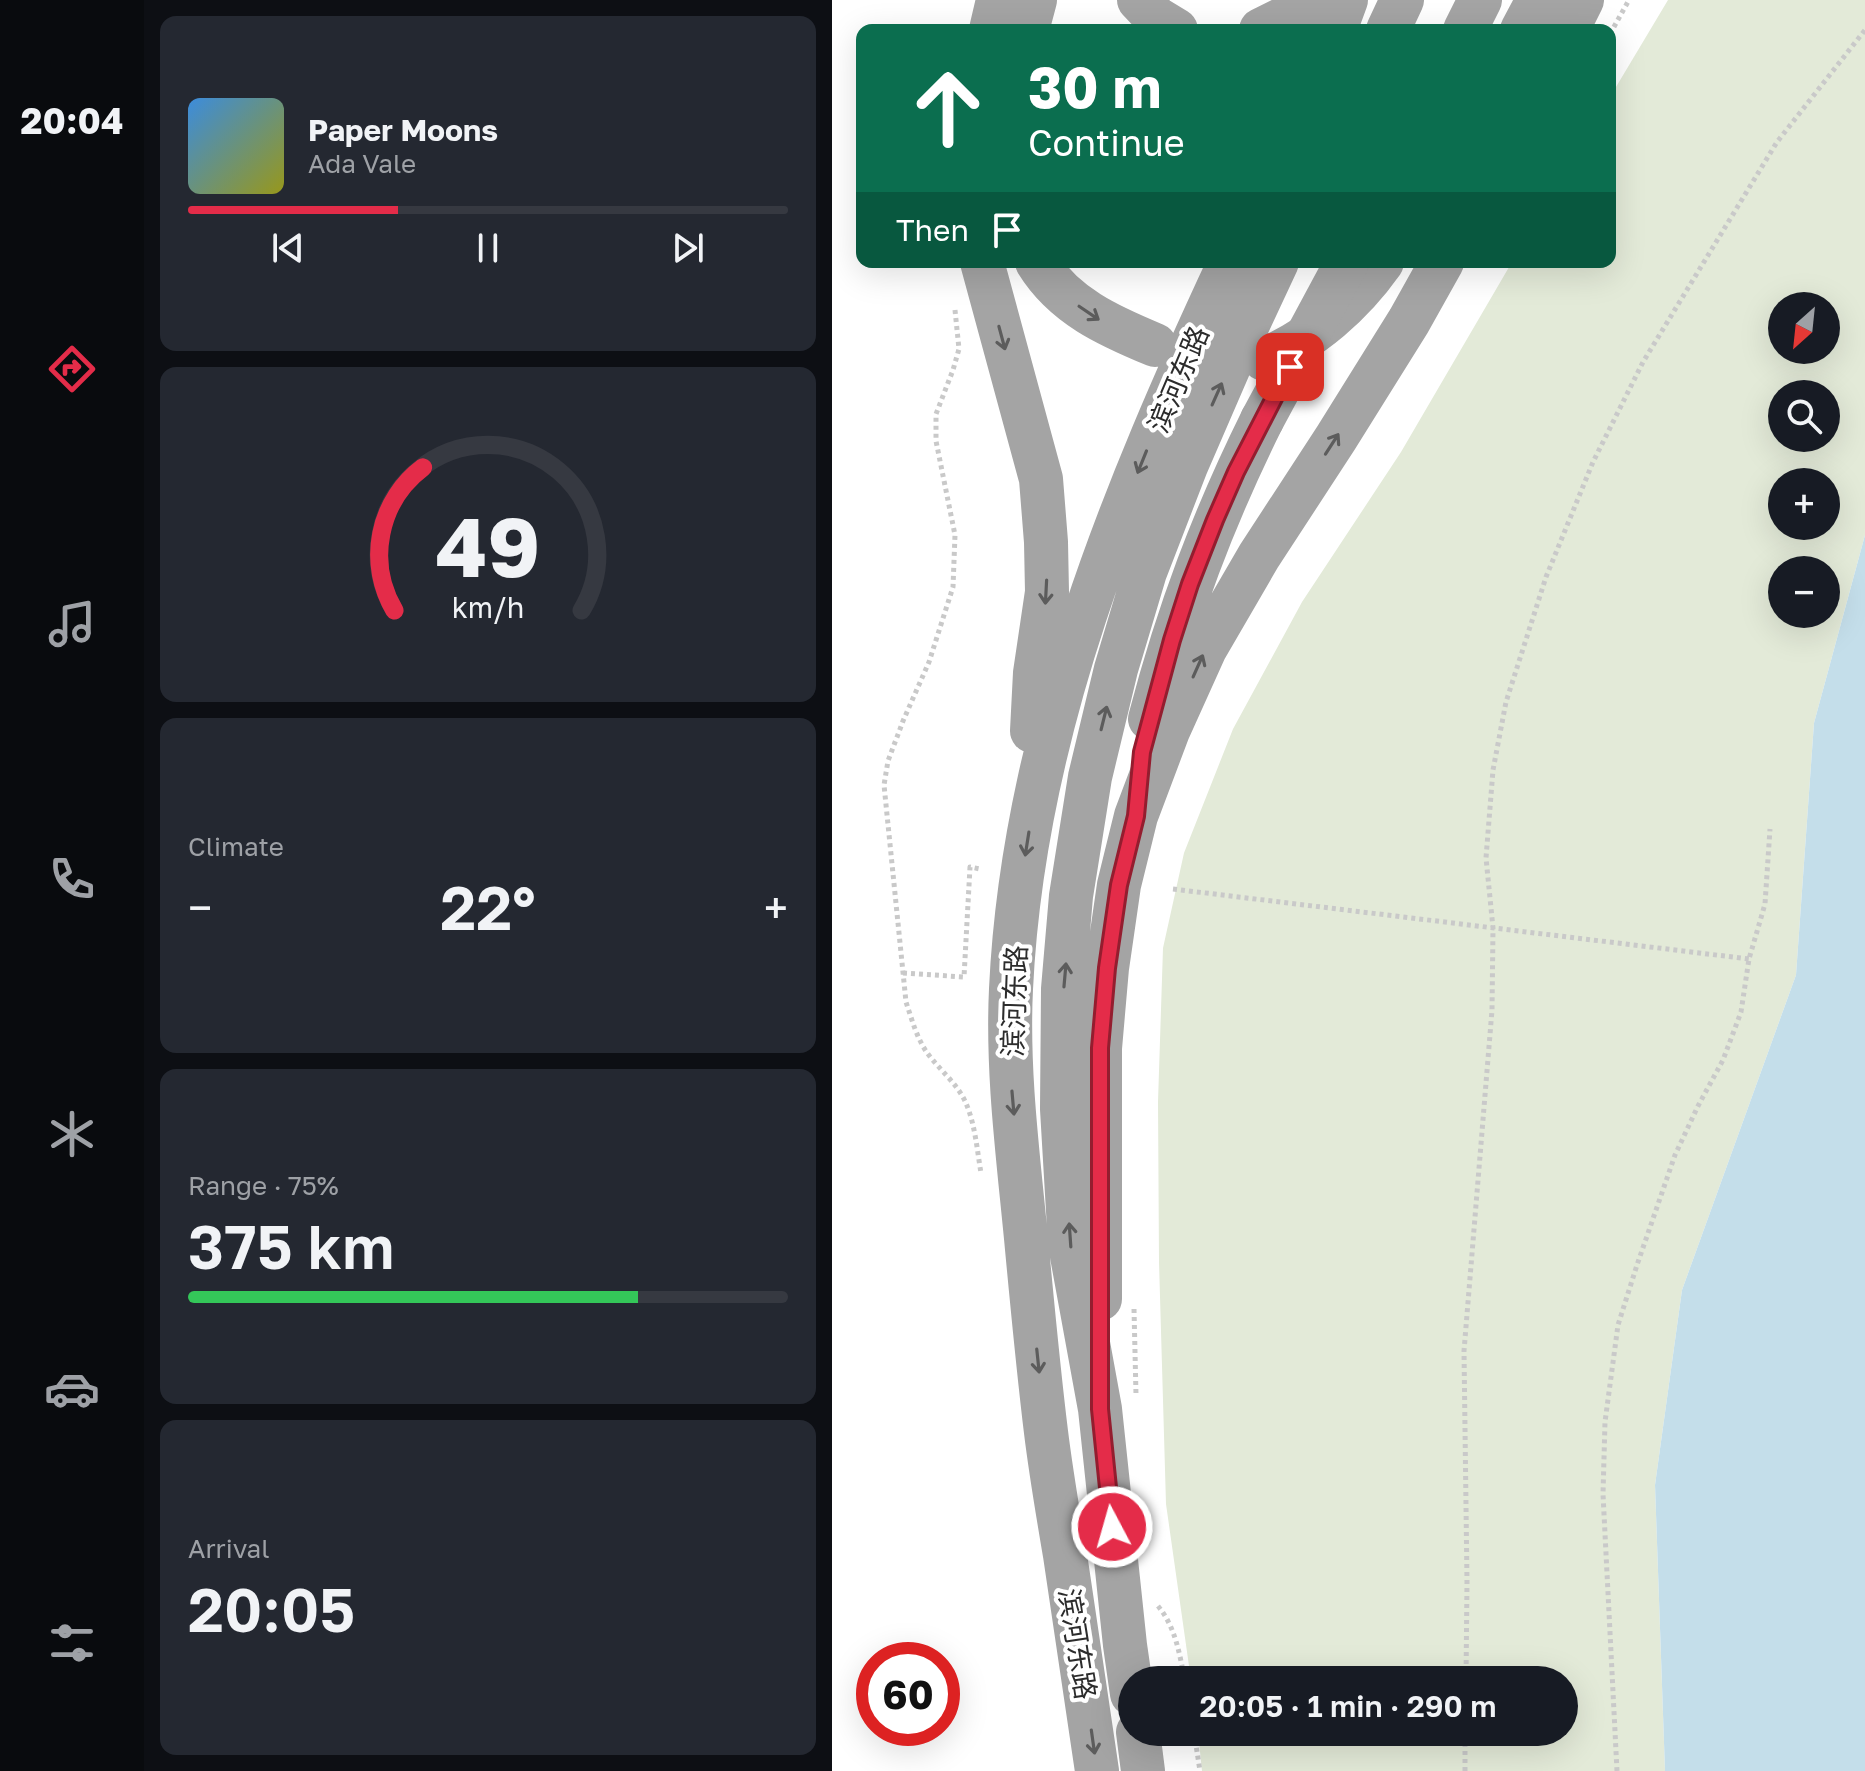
<!DOCTYPE html>
<meta charset="utf-8">
<style>
:root{--surface:#171b24;--page:#242831;--text:#f1f3f6;--muted:#9ea1a6;--line:#363941;--accent:#e42c49}
body{margin:0;font-family:"Golos Text","Noto Sans SC",sans-serif;background:var(--page);color:var(--text);height:100vh;display:flex;flex-direction:column;font-size:30px;white-space:nowrap}
*{box-sizing:border-box;margin:0}
p{font-size:26px;color:var(--muted)}
.icon{flex:none;width:44px;height:44px;fill:none;stroke:currentColor;stroke-width:2;stroke-linecap:round;stroke-linejoin:round}
.map{position:relative;flex:1;overflow:hidden}
.side{display:flex;flex-direction:column;gap:16px;padding:16px;background:#0d0f14;width:688px}
.side>*{flex:none}
.guide{position:absolute;left:24px;top:24px;width:760px;height:244px;border-radius:16px;box-shadow:0 8px 32px #0002;background:#0b6e4f;color:#fff;overflow:hidden}
.needle{width:52px;rotate:207deg}
.controls{position:absolute;left:936px;top:292px;display:grid;gap:16px}
.controls a{display:grid;place-items:center;width:72px;height:72px;border-radius:50%;background:var(--surface);box-shadow:0 8px 32px #0002;font-size:40px}
.speed{position:absolute;left:24px;top:1642px;display:flex;gap:16px;font-size:40px;font-weight:700;text-align:center}
.speed>*{display:grid;place-content:center;width:104px;height:104px;border-radius:50%;background:var(--surface);box-shadow:0 8px 32px #0002;line-height:1}
.speed .limit{border:12px solid #d22;background:#fff;color:#111}
.pin{position:absolute;display:grid;place-items:center;width:68px;height:68px;color:#fff;margin:-34px;border-radius:16px;box-shadow:0 4px 12px #0006}
.me{position:absolute;width:88px;margin:-44px;rotate:354deg;stroke-linejoin:round;filter:drop-shadow(0 0 6px #0008)}
.turn{display:flex;align-items:center;gap:28px;height:168px;padding:0 40px;font-size:36px}
.turn .icon{width:104px;height:104px;stroke-width:2.5}
.turn b{display:block;font-size:56px;line-height:68px}
.then{display:flex;align-items:center;height:76px;padding:0 40px;background:#0003;gap:16px;font-size:30px}
.big{font-size:60px;font-weight:600;line-height:1.1}
.side .widget{flex:1;display:flex;flex-direction:column;justify-content:center;gap:12px;min-width:0;padding:0 28px;border-radius:16px;background:var(--page)}
.side .dial{align-items:center;gap:0}
.dial svg{height:208px;overflow:visible;fill:none;stroke:var(--line);stroke-width:7;stroke-linecap:round;text-anchor:middle}
.dial text{fill:var(--text);stroke:none}
.song{display:flex;align-items:center;gap:24px}
.cover{width:96px;height:96px;border-radius:12px;background:linear-gradient(135deg,hsl(210 70% 55%),hsl(60 70% 35%))}
.played{height:8px;border-radius:4px;background:linear-gradient(90deg,var(--accent) 35%,var(--line) 35%)}
.keys{display:flex;justify-content:space-around;direction:ltr}
.heat{display:flex;justify-content:space-between;align-items:center;font-size:44px;direction:ltr}
.charge{height:12px;border-radius:6px;background:linear-gradient(90deg,#34c759 75%,var(--line) 0)}
.trip{position:absolute;left:286px;top:1666px;width:460px;height:80px;border-radius:40px;background:var(--surface);box-shadow:0 8px 32px #0002;font-weight:600;line-height:80px;text-align:center}
main{display:flex;flex:1;min-height:0}
.dock{display:flex;flex-direction:column;width:144px;justify-content:space-around;align-items:center;background:#090b0e;color:var(--muted)}
.dock .icon{width:56px;height:56px}
.dock .selected{color:var(--accent)}
.dock b{font-size:36px;color:var(--text)}
.map>svg:first-child{display:block}
.green{fill:#e3ead8;fill-rule:evenodd}
.water{fill:#c4deea}
.lines{fill:none;stroke-linecap:round;stroke-linejoin:round}
.path{stroke:#c9c9c9;stroke-width:5;stroke-dasharray:4 4;stroke-linecap:butt}
.major{stroke:#a4a4a4;stroke-width:44}
.major-bridge{stroke:#a4a4a4;stroke-width:44}
.oneway{stroke:#5c5c5c}
.route-casing{stroke:#941d2f;stroke-width:20}
.route{stroke:#e42c49;stroke-width:14}
.labels{text-anchor:middle;dominant-baseline:central;stroke-width:8;stroke-linejoin:round;paint-order:stroke}
.street-label{font-size:28px;fill:#2c2c2c;stroke:#fff}
</style>
<main>
<nav class="dock">
<b>20:04</b>
<svg class="icon selected" aria-label="directions" viewBox="0 0 24 24"><path d="M12 3l9 9-9 9-9-9zM9 14v-3h6M13 9l2 2-2 2"/></svg>
<svg class="icon" aria-label="music" viewBox="0 0 24 24"><path d="M9 18V5l10-2v13"/><circle cx="6" cy="18" r="3"/><circle cx="16" cy="16" r="3"/></svg>
<svg class="icon" aria-label="phone" viewBox="0 0 24 24"><path d="M5 4h4l2 5-3 2q2 4 5 5l2-3 5 2v4C11 20 4 13 5 4z"/></svg>
<svg class="icon" aria-label="climate" viewBox="0 0 24 24"><path d="M12 3v18M4 7l16 10M4 17L20 7"/></svg>
<svg class="icon" aria-label="car" viewBox="0 0 24 24"><path d="M5 17H2v-5l4-1 3-4h7l3 4 3 1v5h-3M9 17h6M6 11h13"/><circle cx="7" cy="17" r="2"/><circle cx="17" cy="17" r="2"/></svg>
<svg class="icon" aria-label="filters" viewBox="0 0 24 24"><path d="M4 7h16M4 17h16"/><circle cx="9" cy="7" r="2"/><circle cx="15" cy="17" r="2"/></svg>
</nav>
<section class="side">
<div class="widget">
<div class="song"><i class="cover"></i><div><b>Paper Moons</b><p>Ada Vale</p></div></div>
<div class="played"></div>
<div class="keys"><svg class="icon" aria-label="previous" viewBox="0 0 24 24"><path d="M18 5L8 12l10 7zM5 5v14"/></svg><svg class="icon" aria-label="pause" viewBox="0 0 24 24"><path d="M8 5v14M16 5v14"/></svg><svg class="icon" aria-label="next" viewBox="0 0 24 24"><path d="M6 5l10 7-10 7zM19 5v14"/></svg></div>
</div>
<div class="widget dial"><svg viewBox="0 0 100 80">
<path d="M14 69A42 42 0 1 1 86 69"/>
<path d="M14 69A42 42 0 0 1 25 14" stroke="#e42c49"/>
<text x="50" y="56" font-size="32" font-weight="700">49</text>
<text x="50" y="72" font-size="11">km/h</text>
</svg></div>
<div class="widget"><p>Climate</p>
<div class="heat"><a>−</a><b class="big">22°</b><a>+</a></div>
</div>
<div class="widget"><p>Range · 75%</p><b class="big">375 km</b><div class="charge"></div></div>
<div class="widget"><p>Arrival</p><b class="big">20:05</b></div>
</section>
<div class="map">
<svg width="1033" height="1771" viewBox="0 0 1033 1771">
<rect width="100%" height="100%" fill="#fff"/>
<path class="green" d="M836 0H1033V535L982 723 964 975 850 1290 823 1485 833 1771H370L366 1732H732V1680H359L334 1504 327 1262 326 1102 331 948 352 853 401 729 470 602 569 452 680 262H778V97ZM950 306H994V350H950ZM950 394H994V438H950ZM950 482H994V526H950ZM950 570H994V614H950Z"/>
<path class="water" d="M1033 535V1771H833L823 1485 850 1290 964 975 982 723Z"/>
<g class="lines">
<path class="path" d="M778 34 797 0
M123 310 127 349 121 370 104 414V441L123 535 121 587 97 662 71 721 56 761 52 785 74 1002C80 1020 85 1039 96 1054 108 1070 123 1082 132 1099 143 1121 145 1150 149 1173
M341 889 917 959
M71 973 132 977 138 867 148 869
M302 1309 304 1395
M326 1606C344 1628 347 1653 353 1680
M634 1680 635 1582 632 1351 660 1010 661 928 654 858 661 770 674 702 714 577 761 462 811 362 945 142 1033 30
M362 1732 368 1771
M633 1771V1732
M785 1771 771 1494 773 1422 786 1325 805 1265 843 1155 866 1106 891 1060 909 1012 917 959 933 904 938 829"/>
<path class="major" d="M307 0 324 18 344 30
M159 30 166 0
M195 30 203 0
M429 30 459 15 477 0
M503 30 514 0
M556 30 570 0
M633 30 648 0
M690 30 706 0
M735 30 750 0
M150 262 209 479 214 542 215 592 203 673 200 731
M205 262C232 306 277 326 323 345
M432 359C479 341 521 303 550 262
M318 719C346 612 381 519 430 420
M268 1299V1048L275 968 287 885 304 816 336 731 373 649 427 556 504 438 577 321 610 262
M300 1694 293 1645 268 1409 238 1245 230 1109 231 989 239 896 258 777 284 669 313 572 354 466 409 339 445 262
M306 1732 311 1771
M265 1771C255 1699 244 1627 233 1555 226 1514 219 1473 214 1432 206 1367 200 1302 194 1238 186 1155 175 1072 179 989 191 733 291 491 398 262"/>
<path class="major-bridge" d="M430 420 515 262"/>
</g>
<defs><path id="oneway-shaft" d="M-6 0H5M1.5-3L5.5 0L1.5 3" fill="none" stroke-width="1.6" stroke-linecap="round" stroke-linejoin="round" transform="scale(2)"/></defs>
<g class="oneway">
<use href="#oneway-shaft" transform="translate(257 313) rotate(34)"/>
<use href="#oneway-shaft" transform="translate(170 338) rotate(75)"/>
<use href="#oneway-shaft" transform="translate(385 394) rotate(-66)"/>
<use href="#oneway-shaft" transform="translate(500 444) rotate(-57)"/>
<use href="#oneway-shaft" transform="translate(310 462) rotate(112)"/>
<use href="#oneway-shaft" transform="translate(214 592) rotate(93)"/>
<use href="#oneway-shaft" transform="translate(366 666) rotate(-66)"/>
<use href="#oneway-shaft" transform="translate(272 718) rotate(-76)"/>
<use href="#oneway-shaft" transform="translate(195 844) rotate(99)"/>
<use href="#oneway-shaft" transform="translate(233 975) rotate(-85)"/>
<use href="#oneway-shaft" transform="translate(181 1103) rotate(85)"/>
<use href="#oneway-shaft" transform="translate(238 1235) rotate(-94)"/>
<use href="#oneway-shaft" transform="translate(206 1361) rotate(84)"/>
<use href="#oneway-shaft" transform="translate(261 1742) rotate(82)"/>
</g>
<g class="lines">
<defs>
<path id="route" d="M280 1527 268 1409V1048L275 968 287 885 304 816 310 752 340 640 358 584 383 520 404 472 458 367"/>
</defs>
<use href="#route" class="route-casing"/>
<use href="#route" class="route"/>
</g>
<g class="labels">
<g class="street-label">
<text transform="translate(346 379) rotate(-67)">滨河东路</text>
<text transform="translate(182 1001) rotate(-88)">滨河东路</text>
<text transform="translate(246 1644) rotate(81)">滨河东路</text>
</g>
</g>
</svg>
<div class="controls">
<a><svg class="needle" viewBox="-14 -14 28 28"><path d="M0-13l5 13h-10z" fill="#e53935"/><path d="M0 13l5-13h-10z" fill="#9ea1a6"/></svg></a>
<a><svg class="icon" aria-label="search" viewBox="0 0 24 24"><circle cx="10" cy="10" r="6"/><path d="M15 15l6 6"/></svg></a>
<a>+</a>
<a>−</a>
</div>
<div class="speed"><div class="limit">60</div></div>
<div class="pin" style="left:458px;top:367px;background:#d93025"><svg class="icon" aria-label="arrive" viewBox="0 0 24 24"><path d="M6 21V4h12l-3 4 3 4H6"/></svg></div>
<svg class="me" style="left:280px;top:1527px" viewBox="-20 -20 40 40"><circle r="17" fill="#e42c49" stroke="#fff" stroke-width="3"/><path d="M0-11L8 9 0 5-8 9z" fill="#fff"/></svg>
<div class="trip">20:05 · 1 min · 290 m</div>
<div class="guide">
<div class="turn"><svg class="icon" aria-label="ahead" viewBox="0 0 24 24"><path d="M12 20V5M6 11l6-6 6 6"/></svg><div><b>30 m</b>Continue</div></div>
<div class="then">Then<svg class="icon" aria-label="arrive" viewBox="0 0 24 24"><path d="M6 21V4h12l-3 4 3 4H6"/></svg></div>
</div>
</div>
</main>
